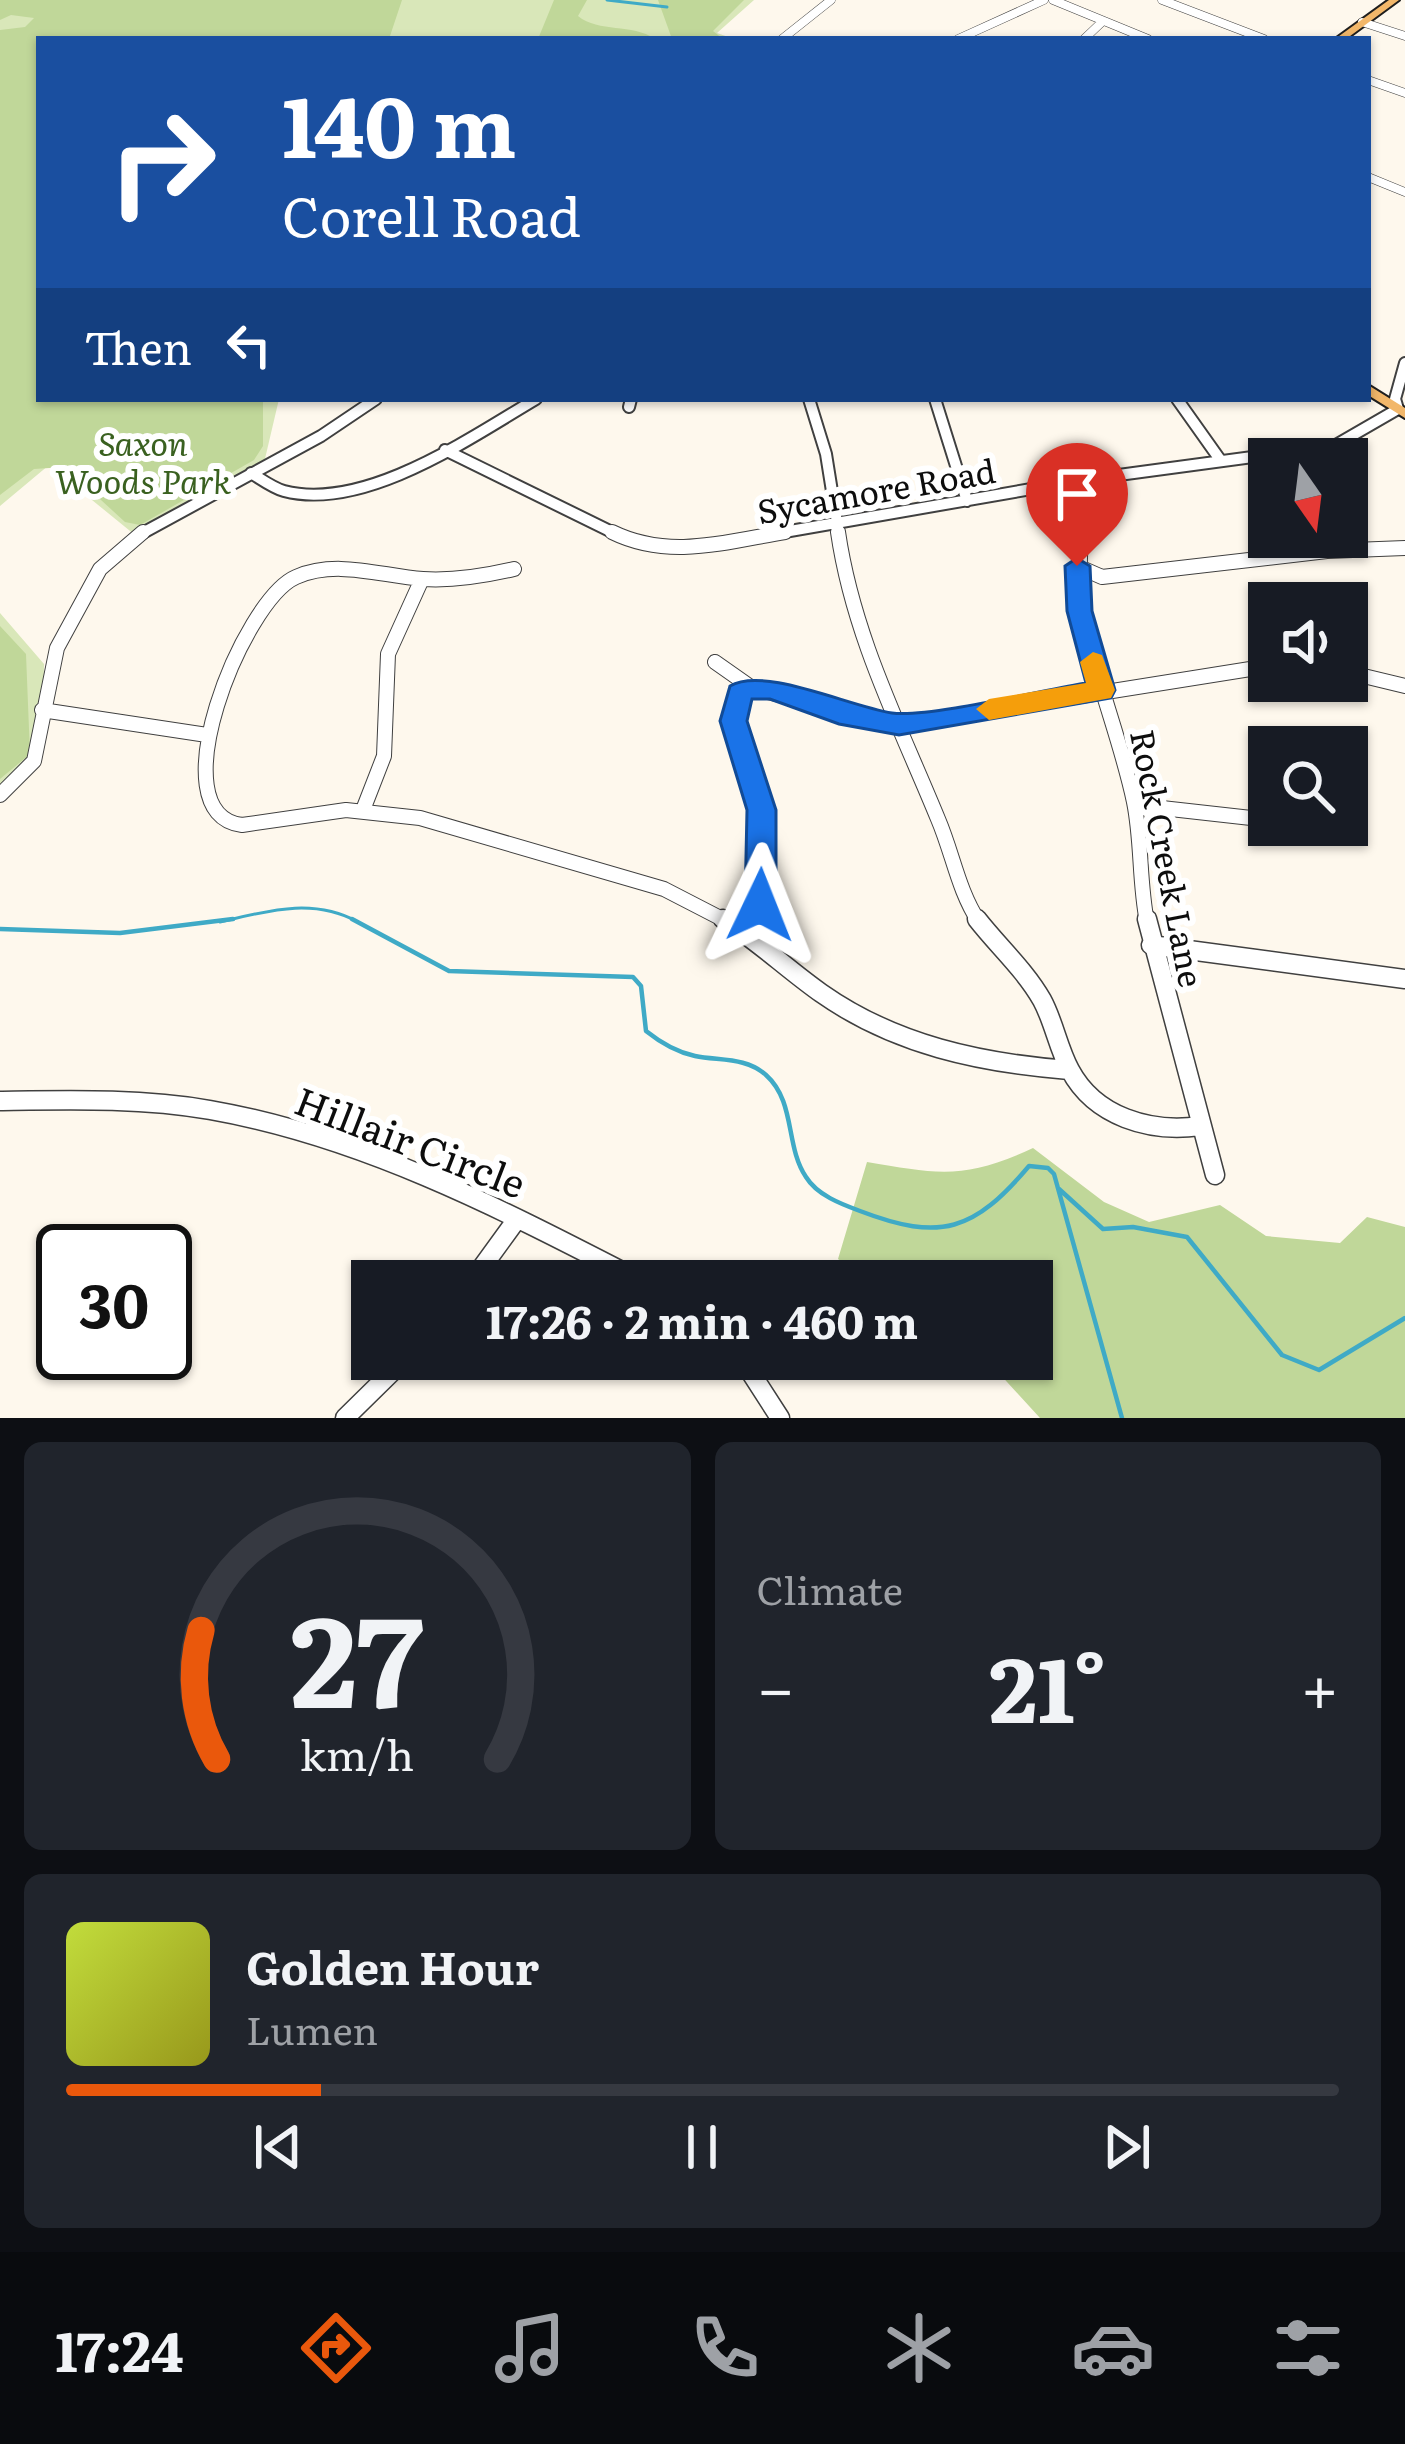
<!DOCTYPE html>
<meta charset="utf-8">
<style>
:root{--surface:#171b24;--page:#20242c;--text:#f1f3f6;--muted:#9ea1a6;--line:#363941;--accent:#ea580c}
body{margin:0;font-family:Literata,serif;background:var(--page);color:var(--text);height:100vh;display:flex;flex-direction:column;font-size:45px;white-space:nowrap}
*{box-sizing:border-box;margin:0}
p{font-size:39px;color:var(--muted)}
.icon{flex:none;width:66px;height:66px;fill:none;stroke:currentColor;stroke-width:2;stroke-linecap:round;stroke-linejoin:round}
.map{position:relative;height:1418px;overflow:hidden}
.drawer{display:flex;flex-direction:column;gap:24px;padding:24px;background:#0d0f14;flex:1}
.drawer>*{flex:none}
.guide{position:absolute;left:36px;top:36px;width:1335px;height:366px;border-radius:0px;box-shadow:0 3px 9px #0004;background:#1a4fa0;color:#fff;overflow:hidden}
.needle{width:78px;rotate:166deg}
.fabs{position:absolute;left:1248px;top:438px;display:grid;gap:24px}
.fabs a{display:grid;place-items:center;width:120px;height:120px;border-radius:0px;background:var(--surface);box-shadow:0 3px 9px #0004;font-size:60px}
.speed{position:absolute;left:36px;top:1224px;display:flex;gap:24px;font-size:60px;font-weight:700;text-align:center}
.speed>*{display:grid;place-content:center;width:156px;height:156px;border-radius:50%;background:var(--surface);box-shadow:0 3px 9px #0004;line-height:1}
.speed .limit{border:6px solid #111;border-radius:18px;background:#fff;color:#111}
.pin{position:absolute;display:grid;place-items:center;width:102px;height:102px;color:#fff;margin:-123px -51px;border-radius:50% 50% 50% 0;rotate:-45deg;box-shadow:0 0 12px #0007}
.pin .icon{rotate:45deg}
.me{position:absolute;width:132px;margin:-66px;rotate:2deg;stroke-linejoin:round;filter:drop-shadow(0 0 9px #0008)}
.turn{display:flex;align-items:center;gap:42px;height:252px;padding:0 48px;font-size:54px}
.turn .icon{width:156px;height:156px;stroke-width:2.5}
.turn b{display:block;font-size:84px;line-height:102px}
.then{display:flex;align-items:center;height:114px;padding:0 48px;background:#0003;gap:24px;font-size:45px}
.big{font-size:90px;font-weight:700;line-height:1.1}
.drawer .tile{flex:1;display:flex;flex-direction:column;justify-content:center;gap:18px;min-width:0;padding:0 42px;border-radius:18px;background:var(--page)}
.drawer .dial{align-items:center;gap:0}
.dial svg{height:312px;overflow:visible;fill:none;stroke:var(--line);stroke-width:7;stroke-linecap:round;text-anchor:middle}
.dial text{fill:var(--text);stroke:none}
.song{display:flex;align-items:center;gap:36px}
.cover{width:144px;height:144px;border-radius:18px;background:linear-gradient(135deg,hsl(70 70% 55%),hsl(60 70% 35%))}
.played{height:12px;border-radius:6px;background:linear-gradient(90deg,var(--accent) 20%,var(--line) 20%)}
.keys{display:flex;justify-content:space-around;direction:ltr}
.heat{display:flex;justify-content:space-between;align-items:center;font-size:66px;direction:ltr}
.drawer .tiles{flex:1;display:grid;gap:24px;grid-template-columns:1fr 1fr}
.tile:last-child{grid-column:span 2}
.trip{position:absolute;left:351px;top:1260px;width:702px;height:120px;border-radius:0px;background:var(--surface);box-shadow:0 3px 9px #0004;font-weight:700;line-height:120px;text-align:center}
.dock{display:flex;height:192px;justify-content:space-around;align-items:center;background:#090b0e;color:var(--muted)}
.dock .icon{width:84px;height:84px}
.dock .selected{color:var(--accent)}
.dock b{font-size:54px;color:var(--text)}
.map>svg:first-child{display:block}
.green{fill:#d9e7b9}
.forest{fill:#c0d799}
.lines{fill:none;stroke-linecap:round;stroke-linejoin:round}
.stream-far1{stroke:#3faac6;stroke-width:3}
.stream{stroke:#3faac6;stroke-width:4.5}
.minor-far3-casing{stroke:#404040;stroke-width:9}
.minor-far2-casing{stroke:#404040;stroke-width:14}
.minor-far1-casing{stroke:#404040;stroke-width:16}
.minor-casing{stroke:#404040;stroke-width:21}
.major-casing{stroke:#1e1e1e;stroke-width:4}
.minor-far3{stroke:#fff;stroke-width:8}
.minor-far2{stroke:#fff;stroke-width:10}
.minor-far1{stroke:#fff;stroke-width:14}
.minor{stroke:#fff;stroke-width:18}
.major{fill:#f2b76a;fill-rule:evenodd}
.route{fill:#1a73e8;stroke:#114b97;stroke-width:3}
.slow{fill:#f59e0b}
.labels{text-anchor:middle;dominant-baseline:central;stroke-width:12;stroke-linejoin:round;paint-order:stroke}
.park-label{font-size:33px;font-style:italic;fill:#3a6120;stroke:#fff}
.street-label{font-size:33px;fill:#0d0d0d;stroke:#fff}
.near-street-label{font-size:39px;fill:#0d0d0d;stroke:#fff}
</style>
<div class="map">
<svg width="1405" height="1418" viewBox="0 0 1405 1418">
<rect width="100%" height="100%" fill="#fef8ed"/>
<path class="green" d="M0 0H754L717 33 734 39H39V399H279L264 463 135 535 49 465 0 506Z
M0 613 44 664 43 739 0 788Z"/>
<path class="forest" d="M0 0H402L389 39H39V399H263V446L254 460 140 525 125 522 65 467 34 469 0 495V30L25 27 34 18 11 15 0 20Z
M554 0H587L578 16C599 33 632 23 655 39H538Z
M658 0H744L713 31 723 39H672Z
M0 626 26 654 30 754 0 779Z
M1033 1148 1104 1202 1149 1222 1220 1205 1266 1236 1340 1243 1367 1217 1405 1227V1418H1040L986 1359H1032V1281H868L838 1259 867 1162C938 1174 965 1180 1033 1148Z"/>
<g class="lines">
<path class="stream-far1" d="M607 0 667 7
M220 922C267 911 313 897 358 922"/>
<path class="stream" d="M352 919 449 971 633 977 641 986 646 1031C661 1043 676 1052 695 1056 720 1061 746 1057 766 1075 796 1102 785 1146 806 1177 817 1195 841 1204 860 1211 941 1242 974 1231 1029 1166L1048 1168 1054 1174 1122 1418
M0 929 120 933 233 919
M1059 1189 1103 1229 1133 1227 1187 1237 1282 1355 1319 1370 1405 1318"/>
<defs>
<path id="minor-far3" d="M1053 0 1148 39
M1162 0 1264 39
M1362 22 1405 36
M782 39 831 0
M958 39 1044 0
M1084 39 1103 21
M1368 80 1405 93
M1368 177 1405 192"/>
<path id="minor-far2" d="M809 399 826 454 839 535
M935 399 967 501
M1177 399 1221 461
M629 407 631 399
M445 450 618 535
M251 473C261 479 273 488 284 491 364 512 470 438 536 399
M139 535 321 436 376 399
M767 535 1089 479 1334 446 1398 409 1395 399 1405 363
M1081 535 1089 479"/>
<path id="minor-far1" d="M612 532C669 560 725 542 785 532
M838 532C853 635 899 724 938 819 953 854 958 890 979 922
M1082 532C1069 626 1115 711 1134 802 1142 841 1139 882 1147 922
M1077 566 1102 577 1327 551 1405 548
M514 569C484 576 454 581 423 579 381 576 337 559 296 577 243 600 156 815 242 825L346 810 420 818 664 889 728 922
M715 662 752 688 899 725 1269 666
M1347 672 1405 686
M42 710 207 735
M0 795 34 761 57 648 100 569 143 532
M1135 805 1269 820
M363 810 384 756 388 654 422 579
M749 922C784 852 745 782 736 711L740 694 752 688"/>
<path id="minor" d="M723 919C758 941 787 969 821 993 895 1045 980 1063 1069 1070
M977 919C998 946 1025 970 1042 1000 1054 1022 1058 1048 1070 1070 1095 1117 1150 1133 1200 1126
M1147 919 1215 1175
M745 930 751 919
M1151 945 1405 979
M0 1101C70 1100 141 1098 210 1110 364 1137 503 1210 641 1281
M472 1281 517 1219
M742 1359 780 1418
M345 1418 405 1359"/>
<path id="major" d="M1389 0H1399L1346 39H1335Z
M1368 385 1405 408V418L1368 395Z"/>
</defs>
<use href="#minor-far3" class="minor-far3-casing"/>
<use href="#minor-far2" class="minor-far2-casing"/>
<use href="#minor-far1" class="minor-far1-casing"/>
<use href="#minor" class="minor-casing"/>
<use href="#major" class="major-casing"/>
<use href="#minor-far3" class="minor-far3"/>
<use href="#minor-far2" class="minor-far2"/>
<use href="#minor-far1" class="minor-far1"/>
<use href="#minor" class="minor"/>
<use href="#major" class="major"/>
</g>
<path class="route" d="M1077 558 1090 566 1092 611 1115 690 1111 698 899 735 839 724 770 699H752L747 721 776 810V905L771 915 760 919 749 915 745 905 747 810 720 721 730 686C764 666 848 706 892 713 928 718 1043 690 1086 683L1067 611 1065 566Z"/>
<path class="slow" d="M1093 652 1102 655 1115 690 1111 698 989 720 976 709 989 699 1086 683 1080 662Z"/>
<g class="labels">
<g class="park-label">
<text x="143" y="441">Saxon<tspan x="143" dy="38">Woods Park</tspan></text>
</g>
<g class="street-label">
<text transform="translate(876 489) rotate(-10)">Sycamore Road</text>
<text transform="translate(1169 858) rotate(79)">Rock Creek Lane</text>
</g>
<g class="near-street-label">
<text transform="translate(411 1140) rotate(21)">Hillair Circle</text>
</g>
</g>
</svg>
<div class="fabs">
<a><svg class="needle" viewBox="-14 -14 28 28"><path d="M0-13l5 13h-10z" fill="#e53935"/><path d="M0 13l5-13h-10z" fill="#9ea1a6"/></svg></a>
<a><svg class="icon" aria-label="sound" viewBox="0 0 24 24"><path d="M4 9h4l5-4v14l-5-4H4zM17 9q2 3 0 6"/></svg></a>
<a><svg class="icon" aria-label="search" viewBox="0 0 24 24"><circle cx="10" cy="10" r="6"/><path d="M15 15l6 6"/></svg></a>
</div>
<div class="speed"><div class="limit">30</div></div>
<div class="pin" style="left:1077px;top:566px;background:#d93025"><svg class="icon" aria-label="arrive" viewBox="0 0 24 24"><path d="M6 21V4h12l-3 4 3 4H6"/></svg></div>
<svg class="me" style="left:760px;top:905px" viewBox="-20 -20 40 40"><path d="M0-17L14 15 0 8-14 15z" fill="#1a73e8" stroke="#fff" stroke-width="4"/></svg>
<div class="trip">17:26 · 2 min · 460 m</div>
<div class="guide">
<div class="turn"><svg class="icon" aria-label="right" viewBox="0 0 24 24"><path d="M7 20v-9h11M14 6l5 5-5 5"/></svg><div><b>140 m</b>Corell Road</div></div>
<div class="then">Then<svg class="icon" aria-label="left" viewBox="0 0 24 24"><path d="M17 20v-9H6M10 6l-5 5 5 5"/></svg></div>
</div>
</div>
<section class="drawer">
<div class="tiles">
<div class="tile dial"><svg viewBox="0 0 100 80">
<path d="M14 69A42 42 0 1 1 86 69"/>
<path d="M14 69A42 42 0 0 1 10 36" stroke="#ea580c"/>
<text x="50" y="56" font-size="32" font-weight="700">27</text>
<text x="50" y="72" font-size="11">km/h</text>
</svg></div>
<div class="tile"><p>Climate</p>
<div class="heat"><a>−</a><b class="big">21°</b><a>+</a></div>
</div>
<div class="tile">
<div class="song"><i class="cover"></i><div><b>Golden Hour</b><p>Lumen</p></div></div>
<div class="played"></div>
<div class="keys"><svg class="icon" aria-label="previous" viewBox="0 0 24 24"><path d="M18 5L8 12l10 7zM5 5v14"/></svg><svg class="icon" aria-label="pause" viewBox="0 0 24 24"><path d="M8 5v14M16 5v14"/></svg><svg class="icon" aria-label="next" viewBox="0 0 24 24"><path d="M6 5l10 7-10 7zM19 5v14"/></svg></div>
</div>
</div>
</section>
<nav class="dock">
<b>17:24</b>
<svg class="icon selected" aria-label="directions" viewBox="0 0 24 24"><path d="M12 3l9 9-9 9-9-9zM9 14v-3h6M13 9l2 2-2 2"/></svg>
<svg class="icon" aria-label="music" viewBox="0 0 24 24"><path d="M9 18V5l10-2v13"/><circle cx="6" cy="18" r="3"/><circle cx="16" cy="16" r="3"/></svg>
<svg class="icon" aria-label="phone" viewBox="0 0 24 24"><path d="M5 4h4l2 5-3 2q2 4 5 5l2-3 5 2v4C11 20 4 13 5 4z"/></svg>
<svg class="icon" aria-label="climate" viewBox="0 0 24 24"><path d="M12 3v18M4 7l16 10M4 17L20 7"/></svg>
<svg class="icon" aria-label="car" viewBox="0 0 24 24"><path d="M5 17H2v-5l4-1 3-4h7l3 4 3 1v5h-3M9 17h6M6 11h13"/><circle cx="7" cy="17" r="2"/><circle cx="17" cy="17" r="2"/></svg>
<svg class="icon" aria-label="filters" viewBox="0 0 24 24"><path d="M4 7h16M4 17h16"/><circle cx="9" cy="7" r="2"/><circle cx="15" cy="17" r="2"/></svg>
</nav>
